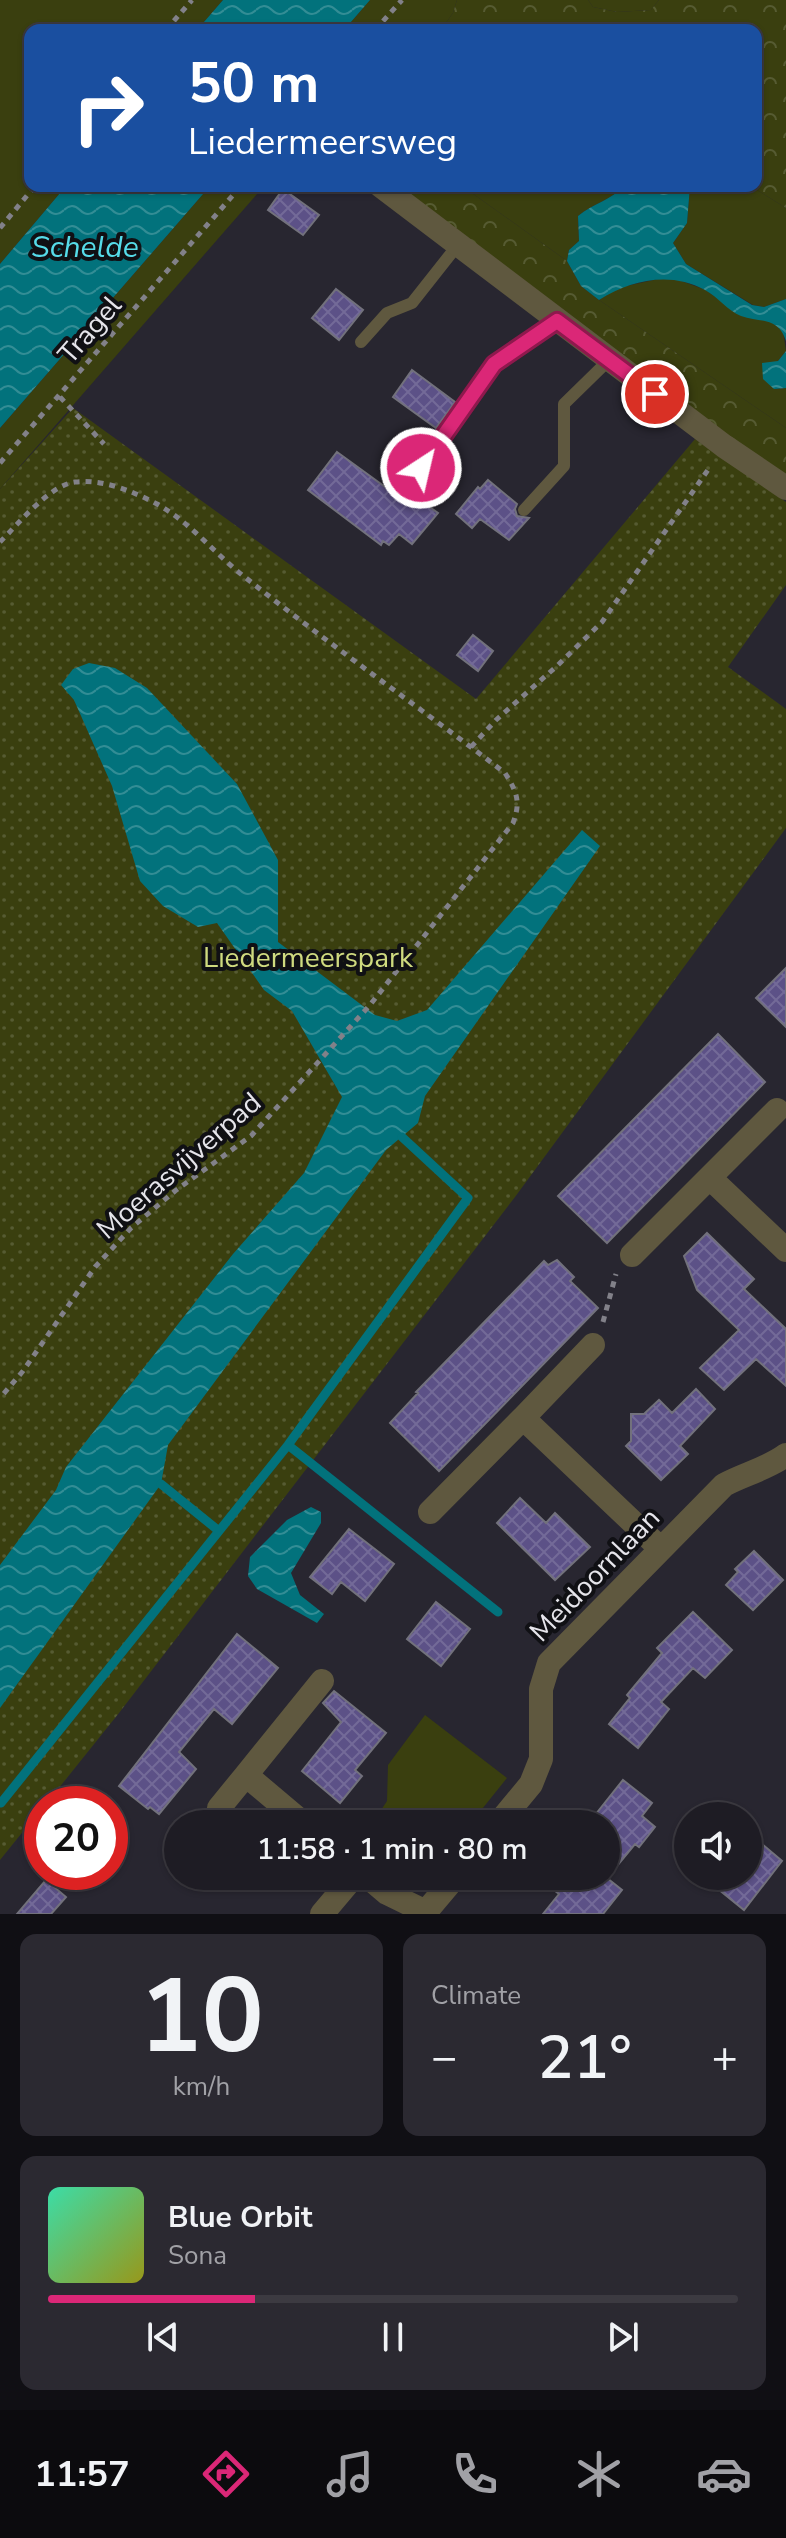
<!DOCTYPE html>
<meta charset="utf-8">
<style>
:root{--surface:#1e1c24;--page:#2b2931;--text:#f1f3f6;--muted:#a1a1a6;--line:#3c3a41;--accent:#db2777}
body{margin:0;font-family:"Nunito Sans",sans-serif;background:var(--page);color:var(--text);height:100vh;display:flex;flex-direction:column;font-size:30px;white-space:nowrap}
*{box-sizing:border-box;margin:0}
p{font-size:26px;color:var(--muted)}
.icon{flex:none;width:44px;height:44px;fill:none;stroke:currentColor;stroke-width:2;stroke-linecap:round;stroke-linejoin:round}
.map{position:relative;height:1914px;overflow:hidden}
.drawer{display:flex;flex-direction:column;gap:20px;padding:20px;background:#100f14;flex:1}
.drawer>*{flex:none}
.hud{position:absolute;left:24px;top:24px;width:738px;height:168px;border-radius:16px;box-shadow:0 2px 6px #0004,0 0 0 2px var(--line);background:#1a4fa0;color:#fff;overflow:hidden}
.fabs{position:absolute;left:674px;top:1802px;display:grid;gap:16px}
.fabs a{display:grid;place-items:center;width:88px;height:88px;border-radius:50%;background:var(--surface);box-shadow:0 2px 6px #0004,0 0 0 2px var(--line);font-size:40px}
.speed{position:absolute;left:24px;top:1786px;display:flex;gap:16px;font-size:40px;font-weight:700;text-align:center}
.speed>*{display:grid;place-content:center;width:104px;height:104px;border-radius:50%;background:var(--surface);box-shadow:0 2px 6px #0004,0 0 0 2px var(--line);line-height:1}
.speed .limit{border:12px solid #d22;background:#fff;color:#111}
.pin{position:absolute;display:grid;place-items:center;width:68px;height:68px;color:#fff;margin:-34px;border:4px solid #fff;border-radius:50%;box-shadow:0 2px 8px #0007}
.me{position:absolute;width:88px;margin:-44px;rotate:35deg;stroke-linejoin:round;filter:drop-shadow(0 0 6px #0008)}
.turn{display:flex;align-items:center;gap:28px;height:168px;padding:0 32px;font-size:36px}
.turn .icon{width:104px;height:104px;stroke-width:2.5}
.turn b{display:block;font-size:56px;line-height:68px}
.big{font-size:60px;font-weight:600;line-height:1.1}
.drawer .tile{flex:1;display:flex;flex-direction:column;justify-content:center;gap:12px;min-width:0;padding:0 28px;border-radius:16px;background:var(--page)}
.drawer .dial{align-items:center;gap:0}
.dial b{font-size:104px;line-height:1}
.song{display:flex;align-items:center;gap:24px}
.cover{width:96px;height:96px;border-radius:12px;background:linear-gradient(135deg,hsl(160 70% 55%),hsl(60 70% 35%))}
.played{height:8px;border-radius:4px;background:linear-gradient(90deg,var(--accent) 30%,var(--line) 30%)}
.keys{display:flex;justify-content:space-around;direction:ltr}
.heat{display:flex;justify-content:space-between;align-items:center;font-size:44px;direction:ltr}
.drawer .tiles{flex:1;display:grid;gap:20px;grid-template-columns:1fr 1fr}
.tile:last-child{grid-column:span 2}
.trip{position:absolute;left:164px;top:1810px;width:456px;height:80px;border-radius:40px;background:var(--surface);box-shadow:0 2px 6px #0004,0 0 0 2px var(--line);font-weight:600;line-height:80px;text-align:center}
.menu{display:flex;height:128px;justify-content:space-around;align-items:center;background:#0c0b0e;color:var(--muted)}
.menu .icon{width:56px;height:56px}
.menu .on{color:var(--accent)}
.menu b{font-size:36px;color:var(--text)}
.map>svg:first-child{display:block}
.green{fill:#3a3f0f}
.forest{fill:url(#forest-crowns)}
.park{fill:url(#park-dots)}
.water{fill:url(#water-waves)}
.lines{fill:none;stroke-linecap:round;stroke-linejoin:round}
.stream{stroke:#02727c;stroke-width:9}
.building{fill:url(#building-cross-hatch);stroke:#72717c;stroke-width:2}
.path{stroke:#828189;stroke-width:5;stroke-dasharray:6 6;stroke-linecap:butt}
.service{stroke:#5f583f;stroke-width:12}
.minor{stroke:#5f583f;stroke-width:24}
.route-casing{stroke:#8e194d;stroke-width:20}
.route{stroke:#db2777;stroke-width:14}
.labels{text-anchor:middle;dominant-baseline:central;stroke-width:8;stroke-linejoin:round;paint-order:stroke}
.street-label{font-size:28px;fill:#e6e5eb;stroke:#101014}
.park-label{font-size:28px;fill:#cfda7f;stroke:#101014}
.water-label{font-size:30px;font-style:italic;fill:#56dbe9;stroke:#101014}
</style>
<div class="map">
<svg width="786" height="1914" viewBox="0 0 786 1914">
<defs>
<pattern id="forest-crowns" width="20" height="18" patternUnits="userSpaceOnUse" patternTransform="scale(2)"><rect width="20" height="18" fill="#3a3f0f"/><path d="M2 6a3 3 0 1 1 6 0M12 15a3 3 0 1 1 6 0" fill="none" stroke="#565b32"/></pattern>
<pattern id="park-dots" width="8" height="8" patternUnits="userSpaceOnUse" patternTransform="scale(2)"><rect width="8" height="8" fill="#3a3f0f"/><path d="M2 2h.1M6 6h.1" fill="none" stroke="#565b32" stroke-width="1.8" stroke-linecap="round"/></pattern>
<pattern id="water-waves" width="16" height="10" patternUnits="userSpaceOnUse" patternTransform="scale(2)"><rect width="16" height="10" fill="#02727c"/><path d="M0 5q4-4 8 0t8 0" fill="none" stroke="#338d95"/></pattern>
<pattern id="building-cross-hatch" width="8" height="8" patternUnits="userSpaceOnUse" patternTransform="scale(2)"><rect width="8" height="8" fill="#5c5187"/><path d="M0 0l8 8M0 8l8-8" fill="none" stroke="#736a98"/></pattern>
</defs>
<rect width="100%" height="100%" fill="#282630"/>
<path class="green" d="M0 0H223L197 30H30V186H66L0 264Z
M370 0H457L453 13 441 30H344Z
M588 0H659L651 10 617 12 593 7Z
M210 186H264L0 489V428Z
M462 186H624C611 200 594 203 578 216L579 241 569 250 567 261Z
M690 186H751L786 208V299L764 307 753 305 686 264 673 243 687 223Z
M658 279H676L706 290 740 315 769 320 783 331 786 351 778 361 774 389 786 388V428L599 300 617 288Z
M425 1715 507 1778 470 1824H372L387 1801 388 1765Z"/>
<path class="forest" d="M457 0H588L593 7 617 12 651 10 659 0H786V208L751 186H756V30H441L453 13Z
M399 186H462L567 261 581 286 599 300 786 428V476L736 445Z"/>
<path class="park" d="M73 408 476 699 695 439 786 502V585L728 667 786 709V828L515 1197 119 1713 46 1804H42V1808L0 1860V489Z"/>
<path class="water" d="M223 0H370L344 30H197Z
M66 186H210L0 428V264Z
M624 186H690L687 223 673 243 686 264 752 305 764 307 786 299V341C778 316 760 323 741 316 728 311 718 297 705 290 670 271 631 280 599 300L581 286 567 261 569 250 579 241 578 216C594 203 611 200 624 186Z
M786 351V388L774 389 763 379 762 363 778 361Z
M89 663 115 668 147 688 237 784 278 860V942L375 1015 397 1021 427 1010 582 830 600 846 425 1096 418 1123 386 1150 168 1445 161 1484 0 1708V1565L56 1490 66 1467 233 1254 304 1173 342 1097 292 1011 264 990 217 923 198 927 163 906 140 881 112 786 74 700 61 685 73 669Z
M311 1507 321 1512V1523L291 1573 300 1595 324 1614 317 1623 257 1589 248 1576 250 1557 287 1520Z"/>
<g class="lines">
<path class="stream" d="M288 1445 498 1612
M161 1484 219 1531
M1 1803 288 1445 468 1198 402 1137"/>
</g>
<path class="building" d="M283 189 319 215 303 235 268 210Z
M336 289 363 310 339 340 312 318Z
M412 370 455 402 436 428 393 397Z
M337 452 388 489 393 481 438 513 412 544 399 534 389 545 383 541 381 545 308 490Z
M488 480 517 504 515 509 517 516 529 518 509 540 480 519 472 528 456 514 478 487 480 489Z
M473 635 493 651 478 671 457 655Z
M786 968V1027L756 998Z
M718 1034 765 1082 607 1243 558 1196Z
M707 1233 754 1279 744 1289 786 1329V1386L756 1359 724 1390 700 1368 739 1330 697 1290 684 1256Z
M557 1260 574 1277 570 1281 598 1308 439 1471 390 1423 418 1393 416 1392 544 1261 548 1265Z
M696 1389 715 1409 680 1446 688 1454 661 1480 626 1446 631 1441V1414H644L659 1400 672 1413Z
M520 1498 546 1523 555 1513 590 1547 555 1580 497 1523Z
M349 1529 394 1564 365 1601 341 1582 332 1594 310 1577Z
M754 1551 783 1580 753 1610 726 1585 738 1572 735 1569Z
M436 1602 470 1629 441 1666 407 1639Z
M693 1612 732 1650 705 1678 693 1668 661 1702 669 1709 638 1748 609 1724 630 1698 627 1695 662 1653 657 1648Z
M237 1634 278 1668 232 1724 214 1709 179 1752 196 1769 159 1814 150 1807 148 1809 119 1786Z
M334 1691 386 1733 355 1770 362 1776 340 1803 302 1771 341 1722 323 1703Z
M623 1780 652 1803 642 1816 655 1827 639 1847 635 1844 607 1878 622 1890 603 1914H543L559 1894 536 1876 606 1877V1824H588Z
M748 1832 782 1861 744 1910 702 1876H748Z
M46 1880 66 1897 51 1914H17Z"/>
<g class="lines">
<path class="path" d="M166 30 192 0
M375 30 402 0
M0 228 35 186
M60 397 104 444
M0 463 241 186
M0 542C18 524 50 485 75 482 104 479 132 491 157 504 191 523 216 555 246 578 330 645 419 707 505 773 517 792 521 802 513 823L370 1005 251 1136 175 1191 131 1228 95 1267 23 1371 0 1398
M471 747 496 720 558 665 602 622 710 467
M603 1322 616 1274"/>
<path class="service" d="M361 342 387 313 412 303 457 246
M421 468 494 364 557 321
M524 510 564 466V404L610 359"/>
<path class="minor" d="M381 186 724 446 786 488
M710 1178 786 1250
M632 1255 777 1110
M523 1418 593 1345
M430 1512 523 1418 660 1548
M219 1808 246 1775
M304 1824 246 1775 322 1681
M498 1824 531 1784 541 1759V1689L549 1663 724 1485C744 1474 767 1469 786 1455
M367 1876 387 1893 424 1911
M322 1914 354 1876
M424 1914 456 1876"/>
</g>
<g class="lines">
<defs>
<path id="route" d="M421 468 494 364 557 321 655 394"/>
</defs>
<use href="#route" class="route-casing"/>
<use href="#route" class="route"/>
</g>
<g class="labels">
<g class="street-label">
<text transform="translate(90 330) rotate(-49)">Tragel</text>
<text transform="translate(179 1166) rotate(-41)">Moerasvijverpad</text>
<text transform="translate(595 1575) rotate(-46)">Meidoornlaan</text>
</g>
<g class="park-label">
<text x="308" y="958">Liedermeerspark</text>
</g>
<g class="water-label">
<text x="85" y="247">Schelde</text>
</g>
</g>
</svg>
<div class="fabs">
<a><svg class="icon" aria-label="sound" viewBox="0 0 24 24"><path d="M4 9h4l5-4v14l-5-4H4zM17 9q2 3 0 6"/></svg></a>
</div>
<div class="speed"><div class="limit">20</div></div>
<div class="pin" style="left:655px;top:394px;background:#d93025"><svg class="icon" aria-label="arrive" viewBox="0 0 24 24"><path d="M6 21V4h12l-3 4 3 4H6"/></svg></div>
<svg class="me" style="left:421px;top:468px" viewBox="-20 -20 40 40"><circle r="17" fill="#db2777" stroke="#fff" stroke-width="3"/><path d="M0-11L8 9 0 5-8 9z" fill="#fff"/></svg>
<div class="trip">11:58 · 1 min · 80 m</div>
<div class="hud">
<div class="turn"><svg class="icon" aria-label="right" viewBox="0 0 24 24"><path d="M7 20v-9h11M14 6l5 5-5 5"/></svg><div><b>50 m</b>Liedermeersweg</div></div>
</div>
</div>
<section class="drawer">
<div class="tiles">
<div class="tile dial"><b>10</b><p>km/h</p></div>
<div class="tile"><p>Climate</p>
<div class="heat"><a>−</a><b class="big">21°</b><a>+</a></div>
</div>
<div class="tile">
<div class="song"><i class="cover"></i><div><b>Blue Orbit</b><p>Sona</p></div></div>
<div class="played"></div>
<div class="keys"><svg class="icon" aria-label="previous" viewBox="0 0 24 24"><path d="M18 5L8 12l10 7zM5 5v14"/></svg><svg class="icon" aria-label="pause" viewBox="0 0 24 24"><path d="M8 5v14M16 5v14"/></svg><svg class="icon" aria-label="next" viewBox="0 0 24 24"><path d="M6 5l10 7-10 7zM19 5v14"/></svg></div>
</div>
</div>
</section>
<nav class="menu">
<b>11:57</b>
<svg class="icon on" aria-label="directions" viewBox="0 0 24 24"><path d="M12 3l9 9-9 9-9-9zM9 14v-3h6M13 9l2 2-2 2"/></svg>
<svg class="icon" aria-label="music" viewBox="0 0 24 24"><path d="M9 18V5l10-2v13"/><circle cx="6" cy="18" r="3"/><circle cx="16" cy="16" r="3"/></svg>
<svg class="icon" aria-label="phone" viewBox="0 0 24 24"><path d="M5 4h4l2 5-3 2q2 4 5 5l2-3 5 2v4C11 20 4 13 5 4z"/></svg>
<svg class="icon" aria-label="climate" viewBox="0 0 24 24"><path d="M12 3v18M4 7l16 10M4 17L20 7"/></svg>
<svg class="icon" aria-label="car" viewBox="0 0 24 24"><path d="M5 17H2v-5l4-1 3-4h7l3 4 3 1v5h-3M9 17h6M6 11h13"/><circle cx="7" cy="17" r="2"/><circle cx="17" cy="17" r="2"/></svg>
</nav>
